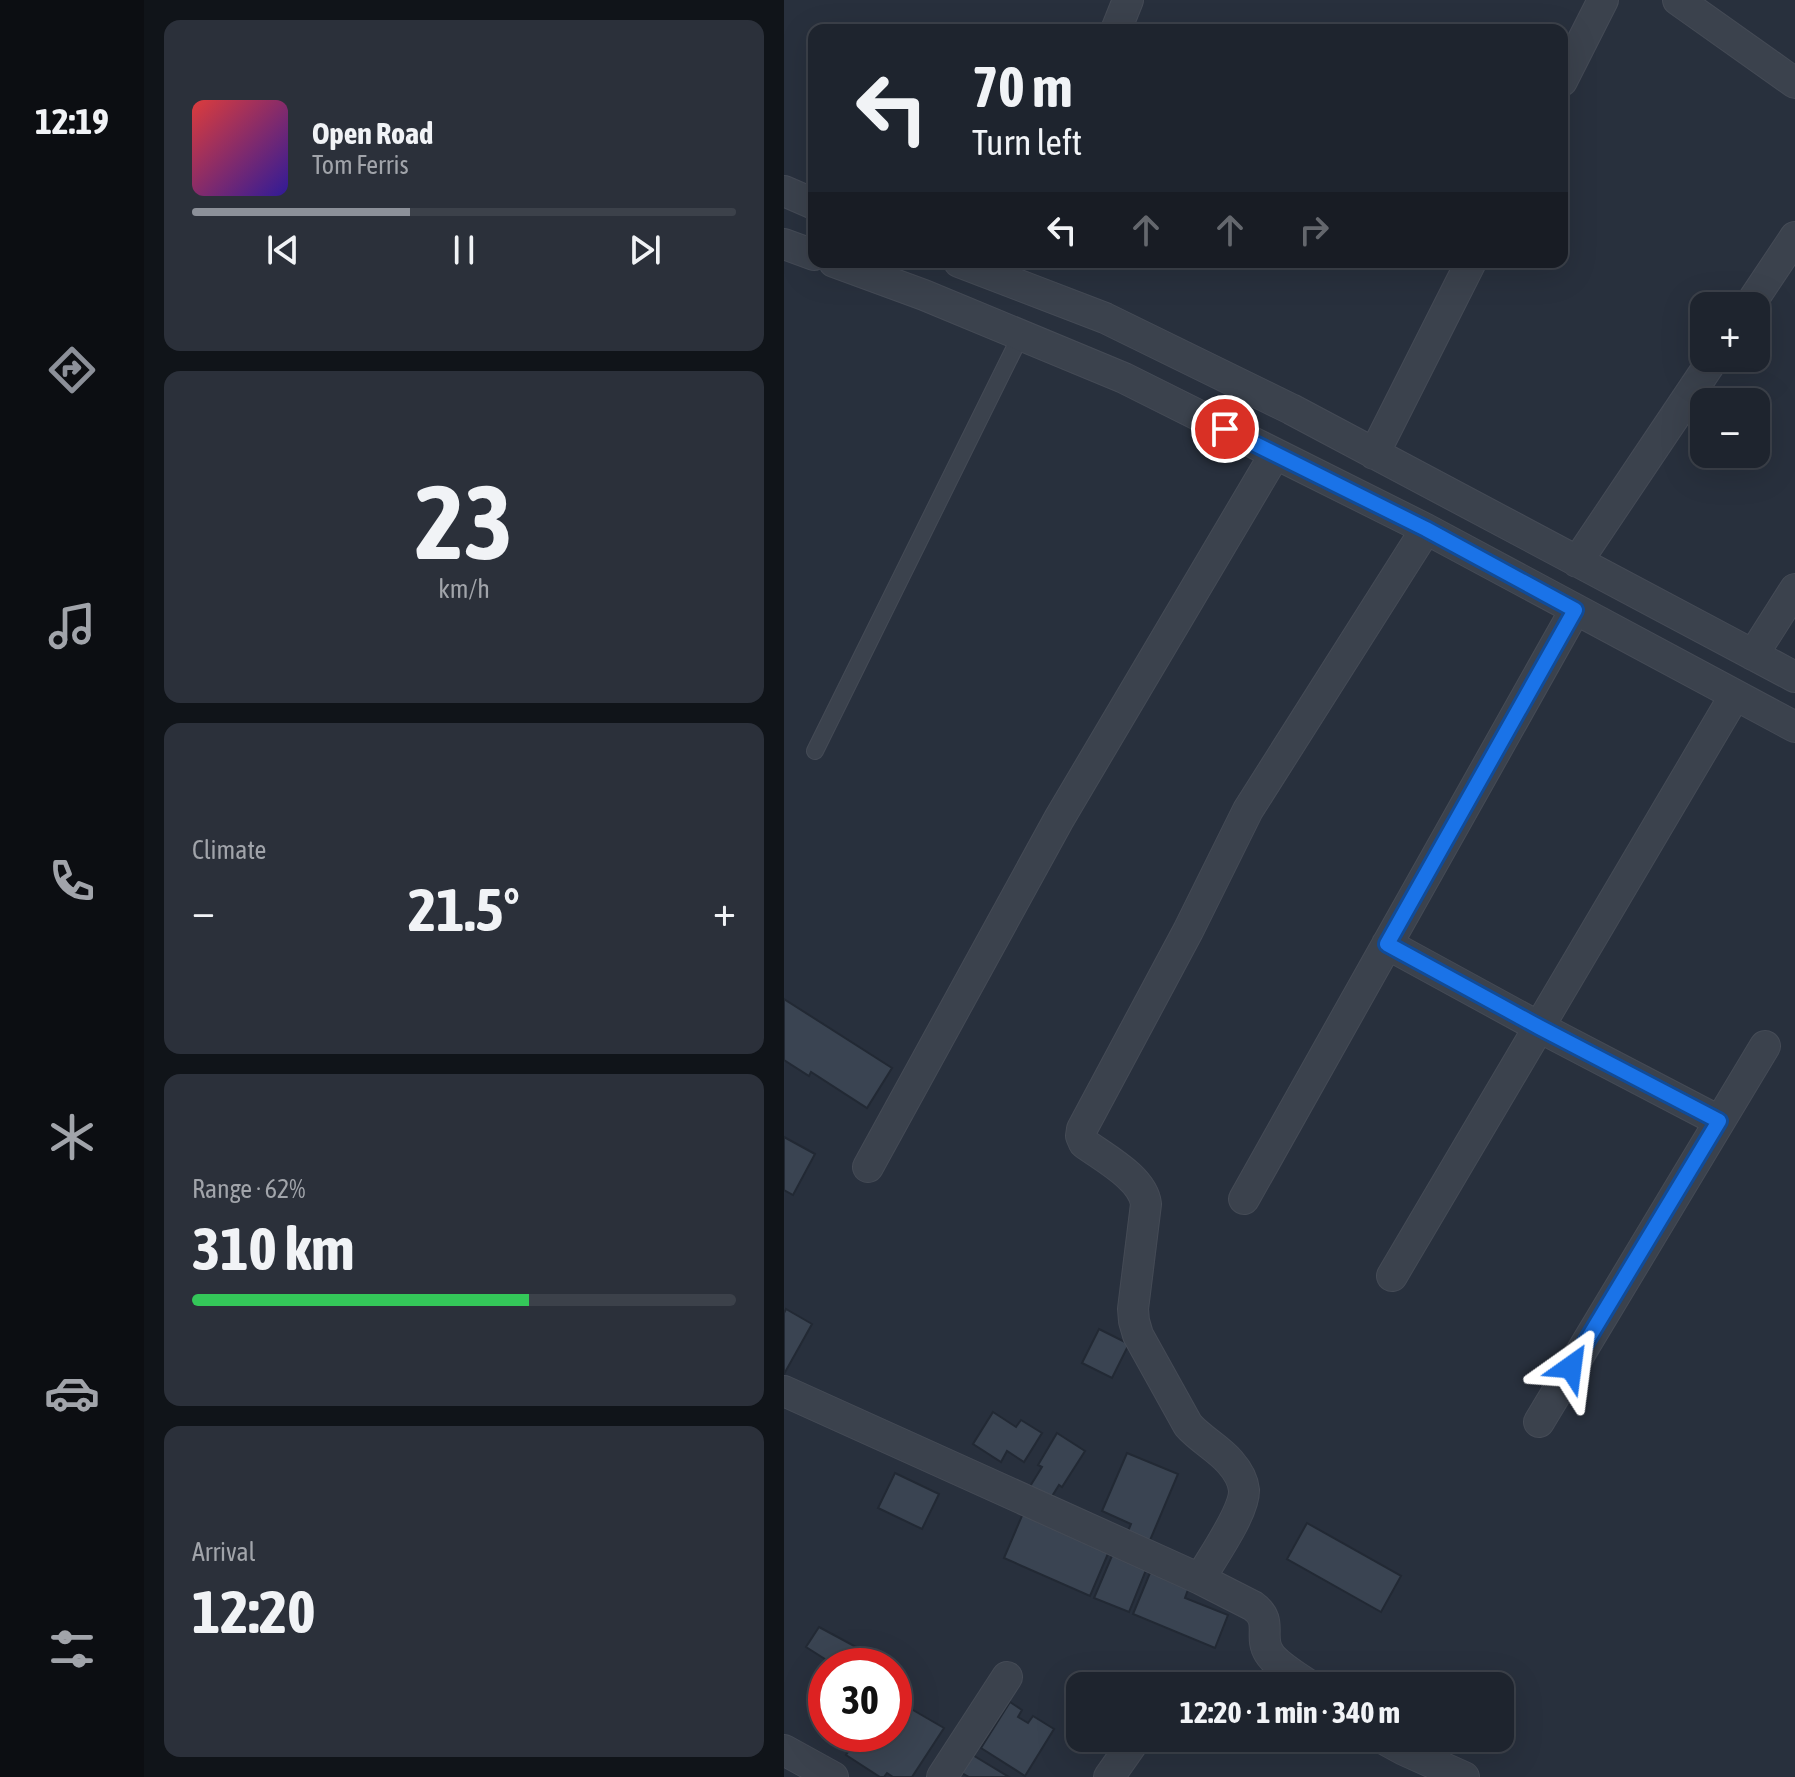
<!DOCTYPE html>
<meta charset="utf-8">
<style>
:root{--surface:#1e242e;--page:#2b303a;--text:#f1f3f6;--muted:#a1a4aa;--line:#3c414a;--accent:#8c9099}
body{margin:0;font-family:"Asap Condensed",sans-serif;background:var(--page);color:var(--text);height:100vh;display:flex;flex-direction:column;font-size:30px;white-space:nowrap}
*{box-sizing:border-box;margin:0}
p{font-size:26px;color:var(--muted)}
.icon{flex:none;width:44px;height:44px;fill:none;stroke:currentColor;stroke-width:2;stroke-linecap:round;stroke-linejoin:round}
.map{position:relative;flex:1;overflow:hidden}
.drawer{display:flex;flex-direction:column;gap:20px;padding:20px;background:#101419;width:640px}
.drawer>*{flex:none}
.banner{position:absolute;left:24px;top:24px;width:760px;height:244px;border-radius:16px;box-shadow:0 8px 32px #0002,0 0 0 2px var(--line);background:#1e242e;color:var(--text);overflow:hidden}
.buttons{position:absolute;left:906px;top:292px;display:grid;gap:16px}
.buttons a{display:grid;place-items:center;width:80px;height:80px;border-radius:16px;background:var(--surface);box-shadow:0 8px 32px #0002,0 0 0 2px var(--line);font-size:40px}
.speed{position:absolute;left:24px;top:1648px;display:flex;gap:16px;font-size:40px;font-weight:700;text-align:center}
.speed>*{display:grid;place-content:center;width:104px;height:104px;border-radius:50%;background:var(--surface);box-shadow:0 8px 32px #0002,0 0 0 2px var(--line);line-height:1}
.speed .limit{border:12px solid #d22;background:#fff;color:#111}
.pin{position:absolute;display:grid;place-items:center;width:68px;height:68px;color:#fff;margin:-34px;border:4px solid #fff;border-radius:50%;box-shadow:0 2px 8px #0007}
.me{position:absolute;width:88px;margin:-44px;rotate:31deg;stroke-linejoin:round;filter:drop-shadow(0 0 6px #0008)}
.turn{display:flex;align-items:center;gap:28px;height:168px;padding:0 32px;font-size:36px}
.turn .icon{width:104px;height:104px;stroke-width:2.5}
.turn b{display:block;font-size:56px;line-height:68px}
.lanes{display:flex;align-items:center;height:76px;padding:0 32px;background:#0003;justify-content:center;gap:40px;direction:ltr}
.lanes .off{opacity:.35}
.big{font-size:60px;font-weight:700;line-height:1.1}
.drawer .widget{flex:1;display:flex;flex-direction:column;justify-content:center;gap:12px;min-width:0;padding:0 28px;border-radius:16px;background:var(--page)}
.drawer .dial{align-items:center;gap:0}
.dial b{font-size:104px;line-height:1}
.song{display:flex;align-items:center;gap:24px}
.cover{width:96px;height:96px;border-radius:12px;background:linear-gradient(135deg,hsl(0 70% 55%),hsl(250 70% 35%))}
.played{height:8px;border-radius:4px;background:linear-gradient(90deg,var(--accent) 40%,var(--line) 40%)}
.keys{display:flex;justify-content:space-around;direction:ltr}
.heat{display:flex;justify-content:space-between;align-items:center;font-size:44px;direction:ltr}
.charge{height:12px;border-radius:6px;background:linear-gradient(90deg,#34c759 62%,var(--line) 0)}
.trip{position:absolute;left:282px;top:1672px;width:448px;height:80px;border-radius:16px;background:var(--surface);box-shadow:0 8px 32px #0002,0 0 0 2px var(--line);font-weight:700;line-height:80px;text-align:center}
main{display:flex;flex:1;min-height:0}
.menu{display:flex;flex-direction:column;width:144px;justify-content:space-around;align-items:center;background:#0c0e12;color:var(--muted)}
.menu .icon{width:56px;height:56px}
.menu .on{color:var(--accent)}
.menu b{font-size:36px;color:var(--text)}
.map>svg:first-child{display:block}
.building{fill:#3a4452;stroke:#222934;stroke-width:2}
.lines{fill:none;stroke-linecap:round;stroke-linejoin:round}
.lane-casing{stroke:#454b56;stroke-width:18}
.street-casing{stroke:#454b56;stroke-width:32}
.lane{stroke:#3b424d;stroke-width:16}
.street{stroke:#3b424d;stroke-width:30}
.route-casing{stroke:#114b97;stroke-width:20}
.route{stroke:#1a73e8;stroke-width:14}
</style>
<main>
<nav class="menu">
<b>12:19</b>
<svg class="icon on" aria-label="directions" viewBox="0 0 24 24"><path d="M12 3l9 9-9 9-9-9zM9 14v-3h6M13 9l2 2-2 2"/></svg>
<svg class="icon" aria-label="music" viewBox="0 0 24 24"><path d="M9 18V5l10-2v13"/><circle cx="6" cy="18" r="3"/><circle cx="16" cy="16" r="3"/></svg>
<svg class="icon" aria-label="phone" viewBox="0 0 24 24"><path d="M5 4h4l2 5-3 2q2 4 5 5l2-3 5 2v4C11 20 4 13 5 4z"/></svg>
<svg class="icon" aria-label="climate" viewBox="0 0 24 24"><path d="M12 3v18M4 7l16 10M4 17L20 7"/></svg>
<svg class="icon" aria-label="car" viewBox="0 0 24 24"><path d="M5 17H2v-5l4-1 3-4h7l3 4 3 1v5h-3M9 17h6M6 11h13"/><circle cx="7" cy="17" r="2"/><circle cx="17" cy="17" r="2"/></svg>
<svg class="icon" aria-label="filters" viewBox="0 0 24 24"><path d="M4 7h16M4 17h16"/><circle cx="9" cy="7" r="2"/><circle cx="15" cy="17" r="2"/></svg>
</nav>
<section class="drawer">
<div class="widget">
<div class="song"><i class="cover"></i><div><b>Open Road</b><p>Tom Ferris</p></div></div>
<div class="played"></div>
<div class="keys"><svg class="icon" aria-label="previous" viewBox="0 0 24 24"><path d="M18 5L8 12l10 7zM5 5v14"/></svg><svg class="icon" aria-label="pause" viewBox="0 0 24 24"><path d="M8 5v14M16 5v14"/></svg><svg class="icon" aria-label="next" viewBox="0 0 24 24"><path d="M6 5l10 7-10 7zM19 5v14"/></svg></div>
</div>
<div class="widget dial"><b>23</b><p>km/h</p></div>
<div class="widget"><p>Climate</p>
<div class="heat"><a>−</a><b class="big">21.5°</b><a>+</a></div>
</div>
<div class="widget"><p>Range · 62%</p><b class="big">310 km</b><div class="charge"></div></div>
<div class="widget"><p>Arrival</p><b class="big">12:20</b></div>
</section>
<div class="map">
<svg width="1011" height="1777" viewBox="0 0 1011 1777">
<rect width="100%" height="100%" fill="#28303d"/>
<path class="building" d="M0 999 108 1068 83 1108 27 1072 25 1076 0 1060Z
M0 1137 31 1154 9 1195 0 1190Z
M2 1309 28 1324 0 1374V1313Z
M315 1329 345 1344 328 1378 298 1363Z
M209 1412 232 1427 237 1420 258 1433 240 1462 223 1451 217 1462 189 1444Z
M273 1433 301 1451 278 1487 275 1485 265 1501 245 1488 258 1467 254 1465Z
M343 1453 394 1474 364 1545 342 1536 347 1524 318 1511Z
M111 1473 155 1494 138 1529 94 1508Z
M240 1511 326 1549 306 1596 220 1558Z
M523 1523 617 1576 597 1612 503 1559Z
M330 1551 364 1565 345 1612 310 1598Z
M368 1568 406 1584 401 1598 444 1615 431 1648 349 1614Z
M35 1627 100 1662 97 1666H52L22 1647Z
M110 1699 160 1728 128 1777H109L103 1773 100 1777H96L62 1755 76 1734H110Z
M226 1702 238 1710 234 1717 244 1723 249 1716 270 1729 241 1776 197 1748Z
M187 1754 225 1777H185L176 1772Z"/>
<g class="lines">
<defs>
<path id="lane" d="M31 751 237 335"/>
<path id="street" d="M894 0 1011 83
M332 30 344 0
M778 81 819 0
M0 191 30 204
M0 244 30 255
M50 262 140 295 340 378 642 529 1011 727
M175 262 321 318 507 409 1011 677
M965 306 1011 237
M590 454 687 262
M793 562 930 358
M969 655 1011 589
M603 944 755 1027 935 1121
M84 1167 275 819 491 454
M460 1199 791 610
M608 1276 951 695
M0 1391 416 1579 469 1606C490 1621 474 1636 485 1653 492 1665 515 1678 526 1686
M755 1422 981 1046
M416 1579C427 1559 461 1512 460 1490 459 1479 453 1470 446 1462 434 1448 416 1439 404 1425L354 1335 350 1321 349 1309 362 1204C359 1178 320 1158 300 1143L297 1136 298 1129 404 931 464 810 642 529
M598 1738 620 1750 680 1777
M0 1750 49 1777
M158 1777 223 1677
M325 1777 351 1740"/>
</defs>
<use href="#lane" class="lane-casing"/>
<use href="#street" class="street-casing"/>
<use href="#lane" class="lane"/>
<use href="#street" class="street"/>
</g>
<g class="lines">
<defs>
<path id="route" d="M441 429 642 529 791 610 603 944 755 1027 935 1121 787 1367"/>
</defs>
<use href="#route" class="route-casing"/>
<use href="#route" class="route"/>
</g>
</svg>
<div class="buttons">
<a>+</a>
<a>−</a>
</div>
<div class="speed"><div class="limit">30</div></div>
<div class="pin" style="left:441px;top:429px;background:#d93025"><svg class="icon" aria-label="arrive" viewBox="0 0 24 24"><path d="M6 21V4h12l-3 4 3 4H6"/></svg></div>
<svg class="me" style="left:787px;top:1367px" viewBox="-20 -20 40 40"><path d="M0-17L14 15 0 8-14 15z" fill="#1a73e8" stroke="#fff" stroke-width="4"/></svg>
<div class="trip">12:20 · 1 min · 340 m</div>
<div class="banner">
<div class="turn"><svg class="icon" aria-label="left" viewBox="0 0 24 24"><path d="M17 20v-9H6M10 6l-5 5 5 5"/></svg><div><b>70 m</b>Turn left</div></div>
<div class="lanes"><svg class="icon" aria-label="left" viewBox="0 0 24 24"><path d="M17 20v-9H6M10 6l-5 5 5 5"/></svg><svg class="icon off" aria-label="ahead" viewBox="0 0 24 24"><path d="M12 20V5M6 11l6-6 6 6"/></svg><svg class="icon off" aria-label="ahead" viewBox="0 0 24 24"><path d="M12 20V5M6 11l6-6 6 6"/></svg><svg class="icon off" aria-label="right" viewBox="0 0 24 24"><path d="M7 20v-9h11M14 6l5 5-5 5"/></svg></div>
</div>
</div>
</main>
